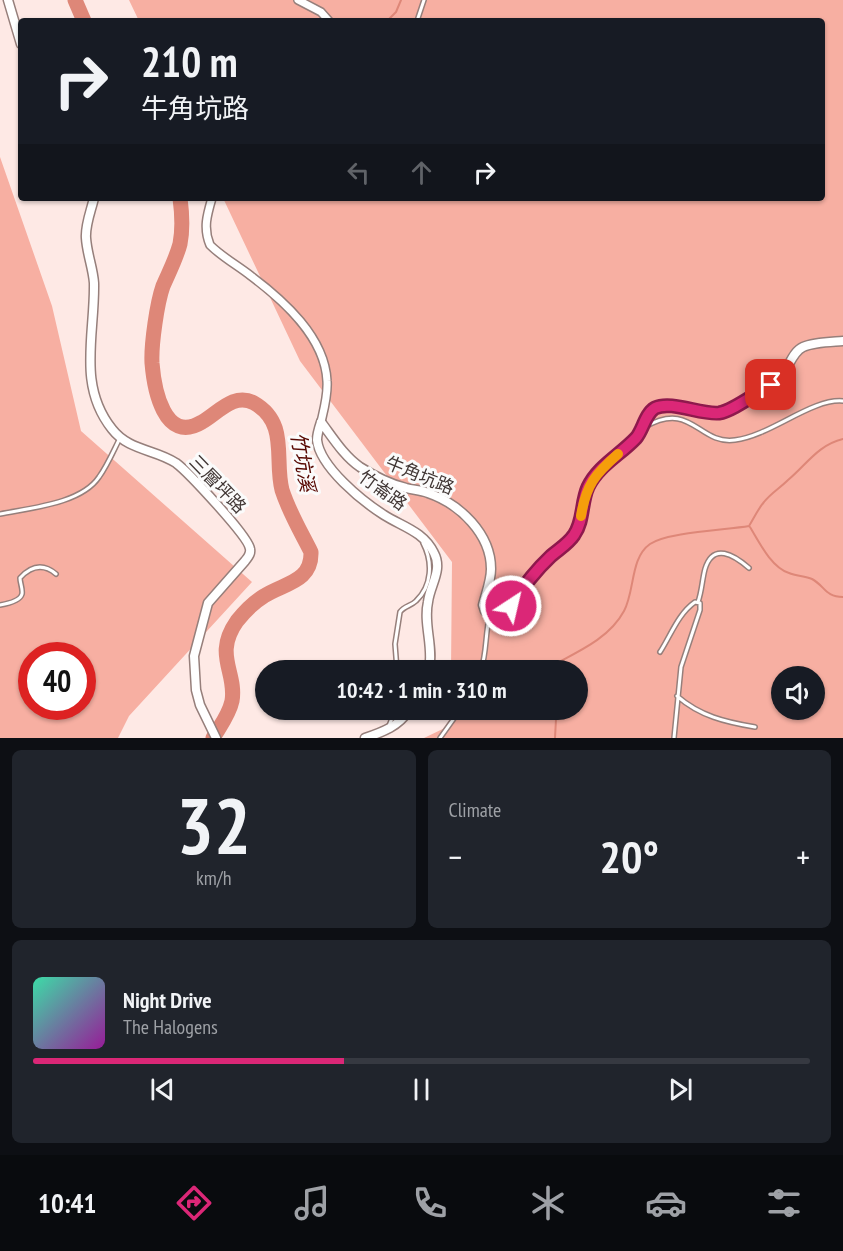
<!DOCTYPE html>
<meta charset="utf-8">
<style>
:root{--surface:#171b24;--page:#20242c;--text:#f1f3f6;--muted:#9ea1a6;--line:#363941;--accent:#db2777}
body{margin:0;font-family:"PT Sans Narrow","Noto Sans TC",sans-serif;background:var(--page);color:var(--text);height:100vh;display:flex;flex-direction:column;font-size:22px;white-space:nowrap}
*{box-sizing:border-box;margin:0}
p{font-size:20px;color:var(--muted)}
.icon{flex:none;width:33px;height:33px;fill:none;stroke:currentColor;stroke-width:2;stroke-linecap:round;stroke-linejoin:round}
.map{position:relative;height:738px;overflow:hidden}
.side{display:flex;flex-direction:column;gap:12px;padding:12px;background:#0d0f14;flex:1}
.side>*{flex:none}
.top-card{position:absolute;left:18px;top:18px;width:807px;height:183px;border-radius:6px;box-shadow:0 2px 4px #0004;background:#171b24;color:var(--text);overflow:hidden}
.buttons{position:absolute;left:771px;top:666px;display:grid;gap:12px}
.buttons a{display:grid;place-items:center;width:54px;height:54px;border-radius:50%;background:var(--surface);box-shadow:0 2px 4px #0004;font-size:30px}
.speed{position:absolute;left:18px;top:642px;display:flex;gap:12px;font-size:30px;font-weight:700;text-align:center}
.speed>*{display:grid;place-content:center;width:78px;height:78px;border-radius:50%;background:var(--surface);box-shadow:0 2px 4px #0004;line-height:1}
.speed .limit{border:9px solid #d22;background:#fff;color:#111}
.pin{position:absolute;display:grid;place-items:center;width:51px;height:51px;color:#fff;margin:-26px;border-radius:12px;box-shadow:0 3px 9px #0006}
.me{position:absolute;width:66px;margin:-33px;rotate:35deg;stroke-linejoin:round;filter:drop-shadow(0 0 4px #0008)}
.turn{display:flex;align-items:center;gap:21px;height:126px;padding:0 24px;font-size:27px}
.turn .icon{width:78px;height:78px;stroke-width:2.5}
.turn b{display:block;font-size:42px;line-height:51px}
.lanes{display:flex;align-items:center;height:57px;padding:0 24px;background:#0003;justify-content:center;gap:30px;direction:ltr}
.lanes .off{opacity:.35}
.big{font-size:45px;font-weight:800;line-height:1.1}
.side .card{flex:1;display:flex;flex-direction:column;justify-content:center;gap:9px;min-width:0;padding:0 21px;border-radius:9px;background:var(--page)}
.side .dial{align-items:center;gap:0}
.dial b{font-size:78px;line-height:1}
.song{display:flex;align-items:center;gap:18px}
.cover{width:72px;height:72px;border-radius:9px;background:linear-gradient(135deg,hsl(160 70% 55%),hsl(300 70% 35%))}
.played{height:6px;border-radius:3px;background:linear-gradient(90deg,var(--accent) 40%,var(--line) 40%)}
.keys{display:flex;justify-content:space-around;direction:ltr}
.heat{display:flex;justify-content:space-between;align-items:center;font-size:33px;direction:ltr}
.side .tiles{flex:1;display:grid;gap:12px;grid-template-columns:1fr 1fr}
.card:last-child{grid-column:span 2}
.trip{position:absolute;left:255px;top:660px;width:333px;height:60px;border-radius:30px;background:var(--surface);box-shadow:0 2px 4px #0004;font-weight:800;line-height:60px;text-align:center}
.tabs{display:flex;height:96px;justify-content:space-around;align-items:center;background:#090b0e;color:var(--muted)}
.tabs .icon{width:42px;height:42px}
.tabs .on{color:var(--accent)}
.tabs b{font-size:27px;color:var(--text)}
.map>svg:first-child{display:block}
.green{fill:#f7afa2;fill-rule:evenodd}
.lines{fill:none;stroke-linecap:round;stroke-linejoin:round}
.stream{stroke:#de8778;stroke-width:2}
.river{stroke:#de8778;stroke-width:15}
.service-casing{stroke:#967f7b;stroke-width:6}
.minor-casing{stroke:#967f7b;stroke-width:10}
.tertiary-casing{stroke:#967f7b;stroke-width:11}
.service{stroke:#fff;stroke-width:3}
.minor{stroke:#fff;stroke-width:7}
.tertiary{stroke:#fff;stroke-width:8}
.route-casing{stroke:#8e194d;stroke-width:15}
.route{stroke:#db2777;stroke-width:10}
.slow{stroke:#f59e0b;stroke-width:10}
.labels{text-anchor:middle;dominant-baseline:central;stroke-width:6;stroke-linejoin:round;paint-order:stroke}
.street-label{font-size:18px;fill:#403634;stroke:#fbfbfb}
.water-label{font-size:20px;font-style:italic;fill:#580903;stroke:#fbfbfb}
</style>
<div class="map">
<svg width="843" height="738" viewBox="0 0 843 738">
<rect width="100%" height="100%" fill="#fee9e5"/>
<path class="green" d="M129 0H843V738H424L451 725V710H578V670H451L452 562 300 361 223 198H822V21H139ZM782 676H814V710H782Z
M0 157 52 306 81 431 252 582 129 716 118 738H0ZM32 656H82V706H32Z"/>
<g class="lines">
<path class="stream" d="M387 21 396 12 401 0
M750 527C759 542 771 567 789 573 796 576 805 576 812 579 825 586 825 597 843 597
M544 670C572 654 608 641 624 611 635 591 630 558 650 544 667 532 726 530 749 526 754 518 758 509 764 502 771 493 780 488 788 480 807 464 818 445 843 439
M550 710 556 719 555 738"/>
<path class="river" d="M75 0 84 21
M180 198C182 213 183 229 180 244 176 259 169 272 163 286 157 303 151 345 152 363 154 388 164 445 202 422 218 413 234 392 254 403 289 423 274 459 282 490 289 512 301 532 311 552 312 582 284 583 264 596 254 602 245 611 237 621 213 655 237 672 232 701 229 715 220 726 213 738"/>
<defs>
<path id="service" d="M417 21 424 0
M645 427C692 400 698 445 735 440 770 436 812 398 843 401
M0 514C29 508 81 504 99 477 107 466 113 452 119 440
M698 602C702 591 702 580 705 569 713 542 734 555 749 568
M0 605C6 604 20 601 22 594 23 589 20 583 20 578 31 566 43 563 56 574
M660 652C671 635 678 614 695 602L700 603V610L681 667 674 738
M397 670 395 644 400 612C404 606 411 606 416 601 432 586 433 562 423 543
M481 670C487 652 485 633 490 614
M677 696C700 716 725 722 755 727
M389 726 395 710
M440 738 460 710"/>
<path id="minor" d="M298 0 321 12 329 21
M212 198C207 215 203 228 210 245 222 257 237 265 251 276 283 300 325 337 327 381 328 395 324 409 321 422"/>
<path id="tertiary" d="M8 0 21 44
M94 198C91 211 85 225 86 238 87 254 93 268 94 283 95 335 77 385 112 429 129 451 155 449 176 463 188 472 249 537 250 549 251 554 248 557 245 561L208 603 194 656 196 690 200 705 216 738
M321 422C333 438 344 456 360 467 374 476 390 484 406 488 413 490 421 490 428 493 460 504 491 534 491 569 491 581 486 593 483 605L485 611 496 615C511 611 535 570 551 556 560 548 571 542 576 530 586 511 582 494 596 475 606 461 624 451 636 438 642 431 644 422 649 414 663 394 706 419 727 410 742 404 771 387 781 376 789 368 792 352 803 347 814 342 830 342 843 341
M321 422C319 428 317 434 317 440 320 467 362 501 384 515 403 527 423 531 434 553 443 570 430 585 428 602 423 624 434 647 429 670
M365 738C383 732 399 726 409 710"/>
</defs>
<use href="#service" class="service-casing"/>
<use href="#minor" class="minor-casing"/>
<use href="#tertiary" class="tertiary-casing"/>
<use href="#service" class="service"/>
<use href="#minor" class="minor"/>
<use href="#tertiary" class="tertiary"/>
</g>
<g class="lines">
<defs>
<path id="route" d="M511 606C522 588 535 571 551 556 559 549 568 544 574 535 584 521 581 502 588 487 598 466 620 455 636 438 643 430 645 414 655 408 671 400 701 415 719 413 733 411 757 392 771 385"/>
</defs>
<use href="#route" class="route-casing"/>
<use href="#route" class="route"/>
<path class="slow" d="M581 516C586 485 595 474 618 454"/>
</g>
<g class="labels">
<g class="street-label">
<text transform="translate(420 475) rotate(22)">牛角坑路</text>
<text transform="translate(218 484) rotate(46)">三層坪路</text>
<text transform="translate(383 490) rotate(36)">竹崙路</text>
</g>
<g class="water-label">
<text transform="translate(303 462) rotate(80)">竹坑溪</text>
</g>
</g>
</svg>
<div class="buttons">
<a><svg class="icon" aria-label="sound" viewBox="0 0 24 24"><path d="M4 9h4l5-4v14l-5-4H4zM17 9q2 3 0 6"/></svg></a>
</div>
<div class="speed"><div class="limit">40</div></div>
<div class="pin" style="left:771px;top:385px;background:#d93025"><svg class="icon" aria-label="arrive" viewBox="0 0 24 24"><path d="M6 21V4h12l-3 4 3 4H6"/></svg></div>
<svg class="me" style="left:511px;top:606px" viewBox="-20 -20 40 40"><circle r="17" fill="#db2777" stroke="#fff" stroke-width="3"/><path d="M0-11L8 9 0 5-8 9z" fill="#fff"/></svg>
<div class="trip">10:42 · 1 min · 310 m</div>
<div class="top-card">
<div class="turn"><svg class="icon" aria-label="right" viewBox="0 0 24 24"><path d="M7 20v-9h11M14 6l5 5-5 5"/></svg><div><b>210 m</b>牛角坑路</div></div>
<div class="lanes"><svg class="icon off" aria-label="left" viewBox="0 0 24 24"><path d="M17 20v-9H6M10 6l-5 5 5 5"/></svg><svg class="icon off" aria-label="ahead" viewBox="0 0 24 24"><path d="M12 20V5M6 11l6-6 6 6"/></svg><svg class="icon" aria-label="right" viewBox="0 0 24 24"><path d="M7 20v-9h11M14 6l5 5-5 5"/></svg></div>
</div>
</div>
<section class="side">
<div class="tiles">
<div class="card dial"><b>32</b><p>km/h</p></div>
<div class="card"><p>Climate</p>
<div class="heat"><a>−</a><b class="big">20°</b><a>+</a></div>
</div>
<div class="card">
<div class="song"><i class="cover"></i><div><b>Night Drive</b><p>The Halogens</p></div></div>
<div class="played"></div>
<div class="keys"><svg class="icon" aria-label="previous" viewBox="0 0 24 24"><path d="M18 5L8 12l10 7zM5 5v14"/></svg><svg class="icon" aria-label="pause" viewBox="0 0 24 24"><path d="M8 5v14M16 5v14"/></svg><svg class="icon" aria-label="next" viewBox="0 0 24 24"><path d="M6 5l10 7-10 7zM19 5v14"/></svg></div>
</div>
</div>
</section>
<nav class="tabs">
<b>10:41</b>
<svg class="icon on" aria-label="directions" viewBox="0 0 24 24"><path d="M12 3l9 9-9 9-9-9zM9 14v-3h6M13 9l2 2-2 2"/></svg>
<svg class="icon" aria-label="music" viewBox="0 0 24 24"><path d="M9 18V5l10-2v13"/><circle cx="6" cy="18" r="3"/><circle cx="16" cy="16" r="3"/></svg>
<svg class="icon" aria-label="phone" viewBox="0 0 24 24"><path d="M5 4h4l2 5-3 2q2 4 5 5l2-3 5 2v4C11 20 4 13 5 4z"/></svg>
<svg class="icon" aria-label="climate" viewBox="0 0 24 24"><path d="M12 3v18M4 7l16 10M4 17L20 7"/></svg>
<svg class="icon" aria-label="car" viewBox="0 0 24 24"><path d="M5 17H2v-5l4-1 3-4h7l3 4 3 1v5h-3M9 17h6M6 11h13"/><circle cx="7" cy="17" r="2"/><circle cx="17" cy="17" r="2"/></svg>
<svg class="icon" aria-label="filters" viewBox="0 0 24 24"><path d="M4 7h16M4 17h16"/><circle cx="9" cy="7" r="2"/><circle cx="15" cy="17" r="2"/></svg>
</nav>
